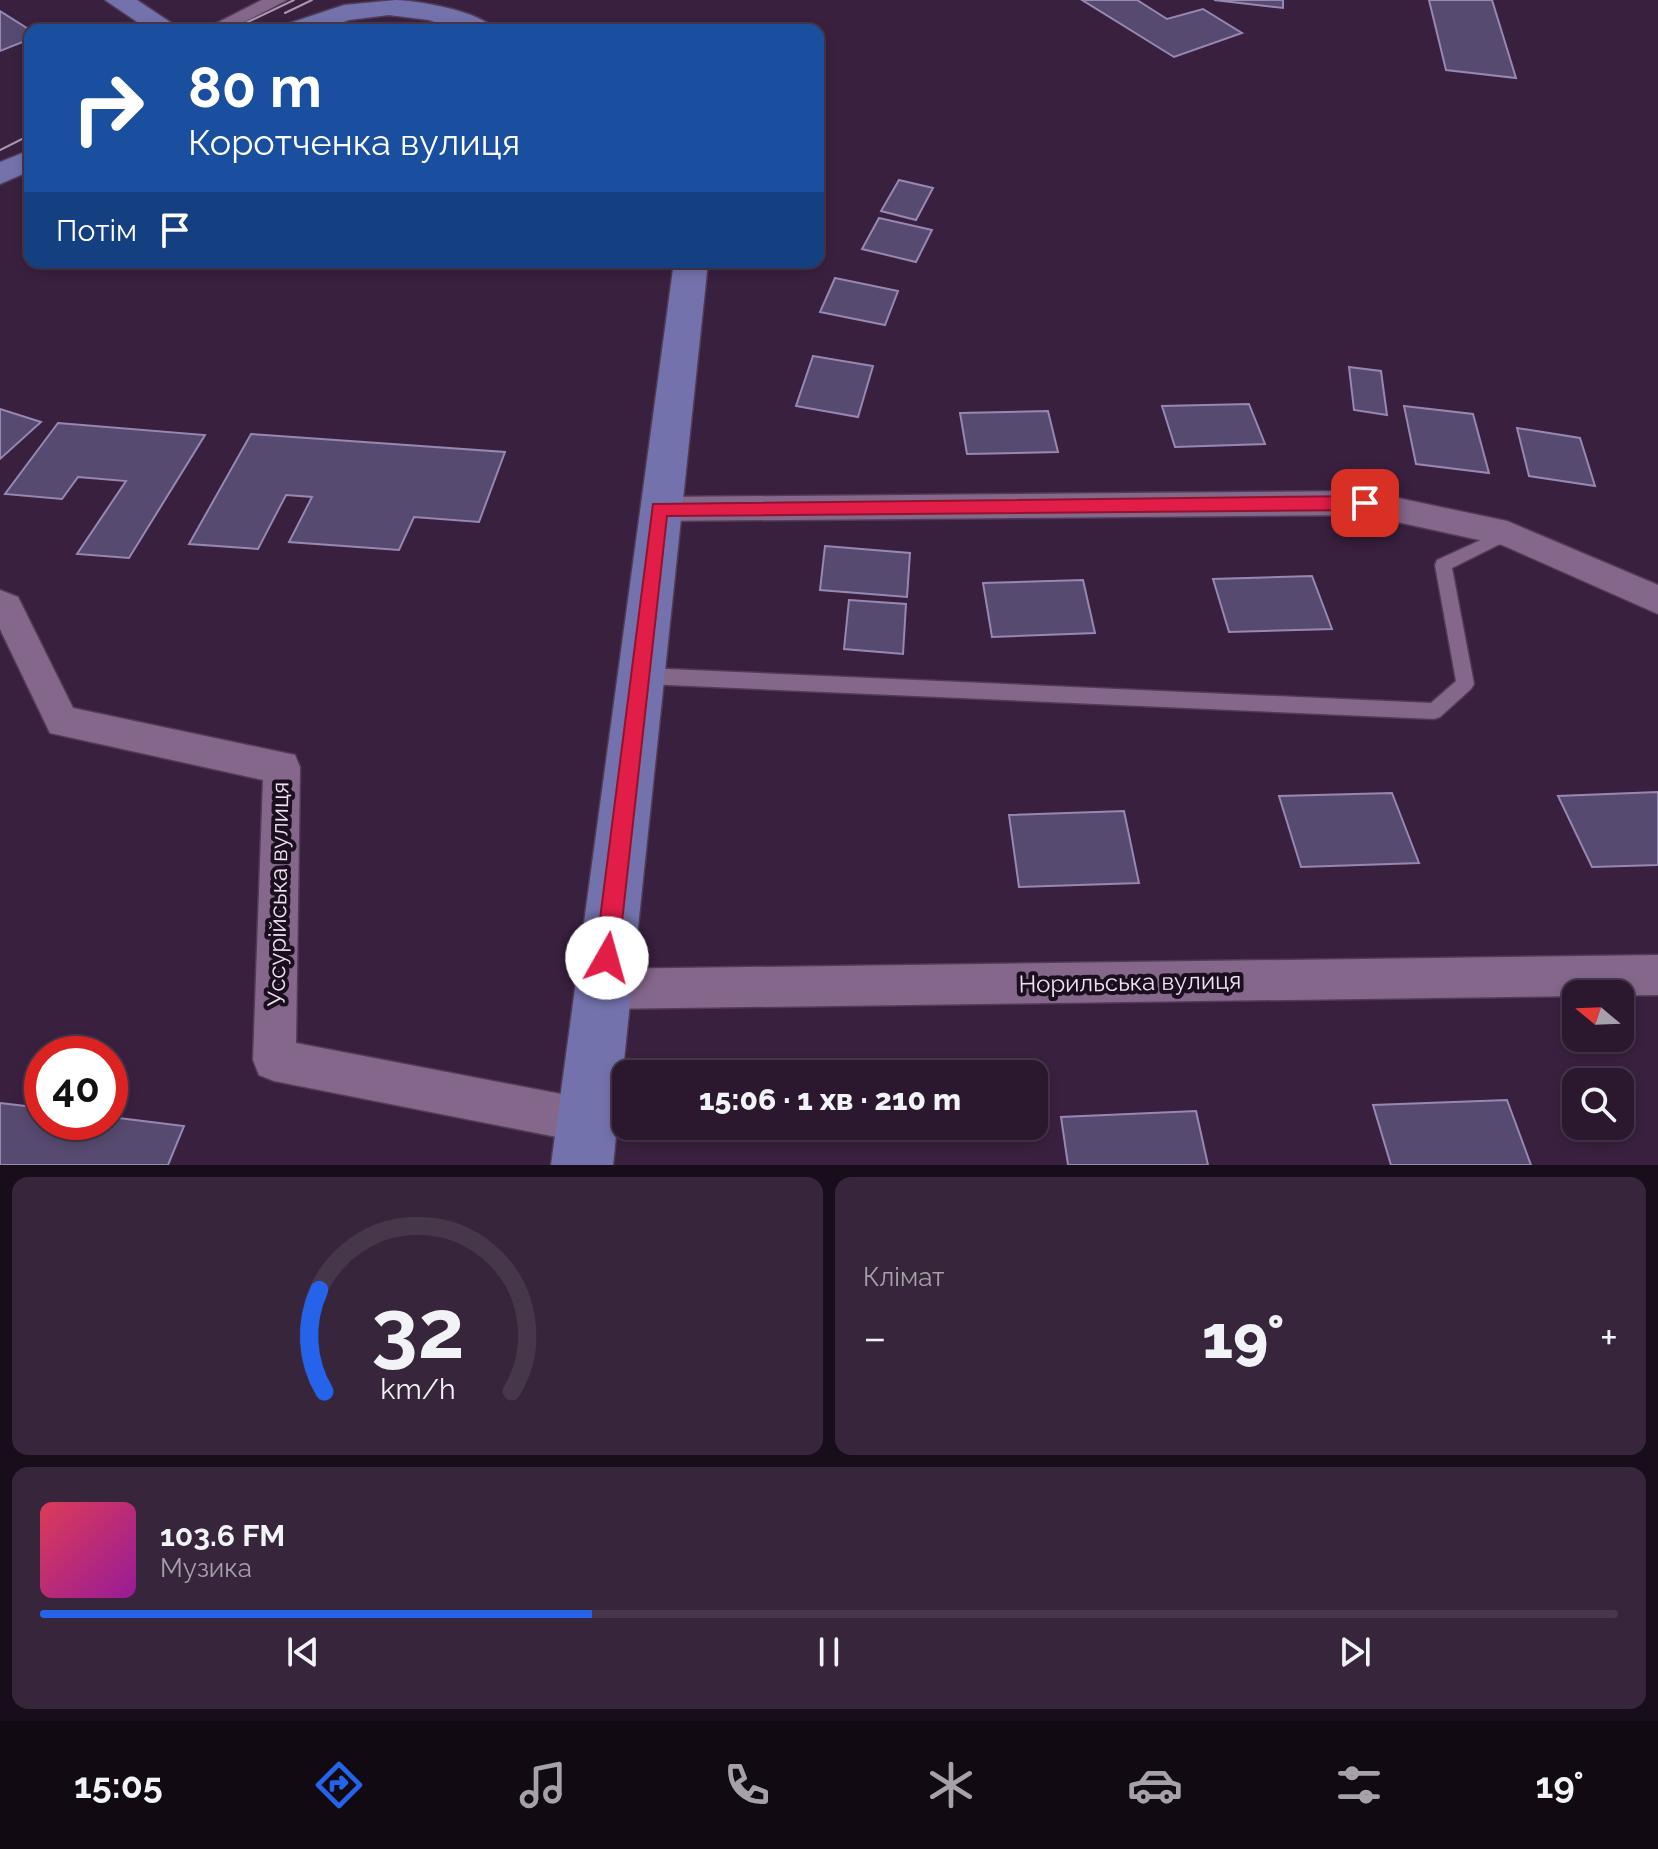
<!DOCTYPE html>
<html lang="uk">
<meta charset="utf-8">
<style>
:root{--surface:#2b182f;--page:#37253b;--text:#f1f3f6;--muted:#a6a0aa;--line:#47374b;--accent:#2563eb}
body{margin:0;font-family:Raleway,sans-serif;background:var(--page);color:var(--text);height:100vh;display:flex;flex-direction:column;font-size:30px;white-space:nowrap}
*{box-sizing:border-box;margin:0}
p{font-size:26px;color:var(--muted)}
.icon{flex:none;width:44px;height:44px;fill:none;stroke:currentColor;stroke-width:2;stroke-linecap:round;stroke-linejoin:round}
.map{position:relative;height:1165px;overflow:hidden}
.side{display:flex;flex-direction:column;gap:12px;padding:12px;background:#180d1a;flex:1}
.side>*{flex:none}
.guide{position:absolute;left:24px;top:24px;width:800px;height:244px;border-radius:16px;box-shadow:0 4px 12px #0003,0 0 0 2px var(--line);background:#1a4fa0;color:#fff;overflow:hidden}
.needle{width:52px;rotate:289deg}
.buttons{position:absolute;left:1562px;top:980px;display:grid;gap:16px}
.buttons a{display:grid;place-items:center;width:72px;height:72px;border-radius:16px;background:var(--surface);box-shadow:0 4px 12px #0003,0 0 0 2px var(--line);font-size:40px}
.speed{position:absolute;left:24px;top:1036px;display:flex;gap:16px;font-size:40px;font-weight:700;text-align:center}
.speed>*{display:grid;place-content:center;width:104px;height:104px;border-radius:50%;background:var(--surface);box-shadow:0 4px 12px #0003,0 0 0 2px var(--line);line-height:1}
.speed .limit{border:12px solid #d22;background:#fff;color:#111}
.pin{position:absolute;display:grid;place-items:center;width:68px;height:68px;color:#fff;margin:-34px;border-radius:16px;box-shadow:0 4px 12px #0006}
.me{position:absolute;width:88px;margin:-44px;rotate:7deg;stroke-linejoin:round;filter:drop-shadow(0 0 6px #0008)}
.turn{display:flex;align-items:center;gap:28px;height:168px;padding:0 32px;font-size:36px}
.turn .icon{width:104px;height:104px;stroke-width:2.5}
.turn b{display:block;font-size:56px;line-height:68px}
.then{display:flex;align-items:center;height:76px;padding:0 32px;background:#0003;gap:16px;font-size:30px}
.big{font-size:60px;font-weight:800;line-height:1.1}
.side .widget{flex:1;display:flex;flex-direction:column;justify-content:center;gap:12px;min-width:0;padding:0 28px;border-radius:16px;background:var(--page)}
.side .dial{align-items:center;gap:0}
.dial svg{height:208px;overflow:visible;fill:none;stroke:var(--line);stroke-width:7;stroke-linecap:round;text-anchor:middle}
.dial text{fill:var(--text);stroke:none}
.song{display:flex;align-items:center;gap:24px}
.cover{width:96px;height:96px;border-radius:12px;background:linear-gradient(135deg,hsl(350 70% 55%),hsl(300 70% 35%))}
.played{height:8px;border-radius:4px;background:linear-gradient(90deg,var(--accent) 35%,var(--line) 35%)}
.keys{display:flex;justify-content:space-around;direction:ltr}
.heat{display:flex;justify-content:space-between;align-items:center;font-size:44px;direction:ltr}
.side .tiles{flex:1;display:grid;gap:12px;grid-template-columns:1fr 1fr}
.widget:last-child{grid-column:span 2}
.trip{position:absolute;left:612px;top:1060px;width:436px;height:80px;border-radius:16px;background:var(--surface);box-shadow:0 4px 12px #0003,0 0 0 2px var(--line);font-weight:800;line-height:80px;text-align:center}
.dock{display:flex;height:128px;justify-content:space-around;align-items:center;background:#110a13;color:var(--muted)}
.dock .icon{width:56px;height:56px}
.dock .current{color:var(--accent)}
.dock b{font-size:36px;color:var(--text)}
.map>svg:first-child{display:block}
.building{fill:#574a70;stroke:#9688b2;stroke-width:2}
.lines{fill:none;stroke-linecap:round;stroke-linejoin:round}
.lane-casing{stroke:#513c57;stroke-width:3}
.street-casing{stroke:#513c57;stroke-width:3}
.secondary-casing{stroke:#513c57;stroke-width:3}
.lane{fill:#84678b;fill-rule:evenodd}
.street{fill:#84678b;fill-rule:evenodd}
.secondary{fill:#7372ac;fill-rule:evenodd}
.tram{stroke:#ab98b0;stroke-width:2}
.route{fill:#e11d48;stroke:#92132f;stroke-width:2}
.labels{text-anchor:middle;dominant-baseline:central;stroke-width:8;stroke-linejoin:round;paint-order:stroke}
.near-street-label{font-size:24px;fill:#f0e0f4;stroke:#1a0f1d}
</style>
<div class="map">
<svg width="1658" height="1165" viewBox="0 0 1658 1165">
<rect width="100%" height="100%" fill="#39203f"/>
<path class="building" d="M1082 0H1137L1167 19 1203 9 1242 33 1174 57Z
M1214 0H1283V8Z
M1429 0H1492L1516 78 1446 70Z
M0 11 30 30V39L0 51Z
M899 180 933 188 916 220 881 211Z
M879 218 932 230 916 262 862 249Z
M835 278 898 291 885 325 820 312Z
M813 356 873 366 858 417 796 406Z
M1349 367 1381 371 1387 415 1354 410Z
M1249 404 1265 444 1175 447 1162 406Z
M1404 406 1473 414 1489 473 1416 464Z
M0 409 41 422 0 459Z
M1048 411 1058 452 967 454 960 413Z
M58 423 205 435 129 558 77 554 126 481 78 477 62 499 5 494Z
M1517 428 1580 438 1595 486 1529 476Z
M251 434 505 452 479 522 414 517 399 550 289 542 312 497 286 495 258 549 189 544Z
M825 546 910 553 907 597 820 590Z
M1312 576 1332 629 1229 632 1213 579Z
M1083 580 1095 633 992 637 983 583Z
M849 600 906 604 903 654 844 649Z
M1658 792V865L1592 867 1558 796Z
M1392 793 1419 863 1301 867 1279 796Z
M1124 811 1139 883 1019 887 1009 815Z
M1507 1100 1531 1165H1391L1373 1105Z
M0 1103 42 1108V1122H110V1117L184 1126 168 1165H0Z
M1196 1111 1208 1165H1068L1061 1117Z"/>
<g class="lines">
<defs>
<path id="lane" d="M1507 528 1512 530 1515 534 1512 538 1452 568 1474 684 1471 689 1440 717 1434 719 646 684 640 681 637 676 640 671 646 668 1431 703 1456 681 1435 565 1437 560Z"/>
<path id="street" d="M262 0H287L229 30H203Z
M1365 491 1507 521 1658 585V614L1502 545 1365 515 660 521 649 518 645 509 649 500 660 497Z
M0 590 18 597 73 708 295 755 300 767 296 1043 587 1099 603 1105 609 1121 603 1137 587 1143 274 1081 259 1075 253 1060 263 780 50 733 0 629Z
M1658 955V995L603 1009 589 1003 583 989 589 975 603 969Z"/>
<path id="secondary" d="M105 0H137L182 30H149Z
M396 0C419 1 481 11 495 30H457L429 20 389 15 349 20 321 30H283L287 24 344 5Z
M30 150V171L0 184V162Z
M674 262H708L613 1165H551Z"/>
</defs>
<use href="#lane" class="lane-casing"/>
<use href="#street" class="street-casing"/>
<use href="#secondary" class="secondary-casing"/>
<use href="#lane" class="lane"/>
<use href="#street" class="street"/>
<use href="#secondary" class="secondary"/>
<path class="tram" d="M285 13 312 0
M231 30 294 0
M0 150 30 135"/>
</g>
<path class="route" d="M1365 496 1374 503 1365 510 667 516 618 958 615 966 607 969 599 966 595 958 653 504Z"/>
<g class="labels">
<g class="near-street-label">
<text transform="translate(278 894) rotate(-89)">Уссурійська вулиця</text>
<text transform="translate(1130 982) rotate(-1)">Норильська вулиця</text>
</g>
</g>
</svg>
<div class="buttons">
<a><svg class="needle" viewBox="-14 -14 28 28"><path d="M0-13l5 13h-10z" fill="#e53935"/><path d="M0 13l5-13h-10z" fill="#a6a0aa"/></svg></a>
<a><svg class="icon" aria-label="search" viewBox="0 0 24 24"><circle cx="10" cy="10" r="6"/><path d="M15 15l6 6"/></svg></a>
</div>
<div class="speed"><div class="limit">40</div></div>
<div class="pin" style="left:1365px;top:503px;background:#d93025"><svg class="icon" aria-label="arrive" viewBox="0 0 24 24"><path d="M6 21V4h12l-3 4 3 4H6"/></svg></div>
<svg class="me" style="left:607px;top:958px" viewBox="-20 -20 40 40"><circle r="19" fill="#fff"/><path d="M0-13L10 11 0 6-10 11z" fill="#e11d48"/></svg>
<div class="trip">15:06 · 1 хв · 210 m</div>
<div class="guide">
<div class="turn"><svg class="icon" aria-label="right" viewBox="0 0 24 24"><path d="M7 20v-9h11M14 6l5 5-5 5"/></svg><div><b>80 m</b>Коротченка вулиця</div></div>
<div class="then">Потім<svg class="icon" aria-label="arrive" viewBox="0 0 24 24"><path d="M6 21V4h12l-3 4 3 4H6"/></svg></div>
</div>
</div>
<section class="side">
<div class="tiles">
<div class="widget dial"><svg viewBox="0 0 100 80">
<path d="M14 69A42 42 0 1 1 86 69"/>
<path d="M14 69A42 42 0 0 1 12 30" stroke="#2563eb"/>
<text x="50" y="56" font-size="32" font-weight="700">32</text>
<text x="50" y="72" font-size="11">km/h</text>
</svg></div>
<div class="widget"><p>Клімат</p>
<div class="heat"><a>−</a><b class="big">19°</b><a>+</a></div>
</div>
<div class="widget">
<div class="song"><i class="cover"></i><div><b>103.6 FM</b><p>Музика</p></div></div>
<div class="played"></div>
<div class="keys"><svg class="icon" aria-label="previous" viewBox="0 0 24 24"><path d="M18 5L8 12l10 7zM5 5v14"/></svg><svg class="icon" aria-label="pause" viewBox="0 0 24 24"><path d="M8 5v14M16 5v14"/></svg><svg class="icon" aria-label="next" viewBox="0 0 24 24"><path d="M6 5l10 7-10 7zM19 5v14"/></svg></div>
</div>
</div>
</section>
<nav class="dock">
<b>15:05</b>
<svg class="icon current" aria-label="directions" viewBox="0 0 24 24"><path d="M12 3l9 9-9 9-9-9zM9 14v-3h6M13 9l2 2-2 2"/></svg>
<svg class="icon" aria-label="music" viewBox="0 0 24 24"><path d="M9 18V5l10-2v13"/><circle cx="6" cy="18" r="3"/><circle cx="16" cy="16" r="3"/></svg>
<svg class="icon" aria-label="phone" viewBox="0 0 24 24"><path d="M5 4h4l2 5-3 2q2 4 5 5l2-3 5 2v4C11 20 4 13 5 4z"/></svg>
<svg class="icon" aria-label="climate" viewBox="0 0 24 24"><path d="M12 3v18M4 7l16 10M4 17L20 7"/></svg>
<svg class="icon" aria-label="car" viewBox="0 0 24 24"><path d="M5 17H2v-5l4-1 3-4h7l3 4 3 1v5h-3M9 17h6M6 11h13"/><circle cx="7" cy="17" r="2"/><circle cx="17" cy="17" r="2"/></svg>
<svg class="icon" aria-label="filters" viewBox="0 0 24 24"><path d="M4 7h16M4 17h16"/><circle cx="9" cy="7" r="2"/><circle cx="15" cy="17" r="2"/></svg>
<b>19°</b>
</nav>
